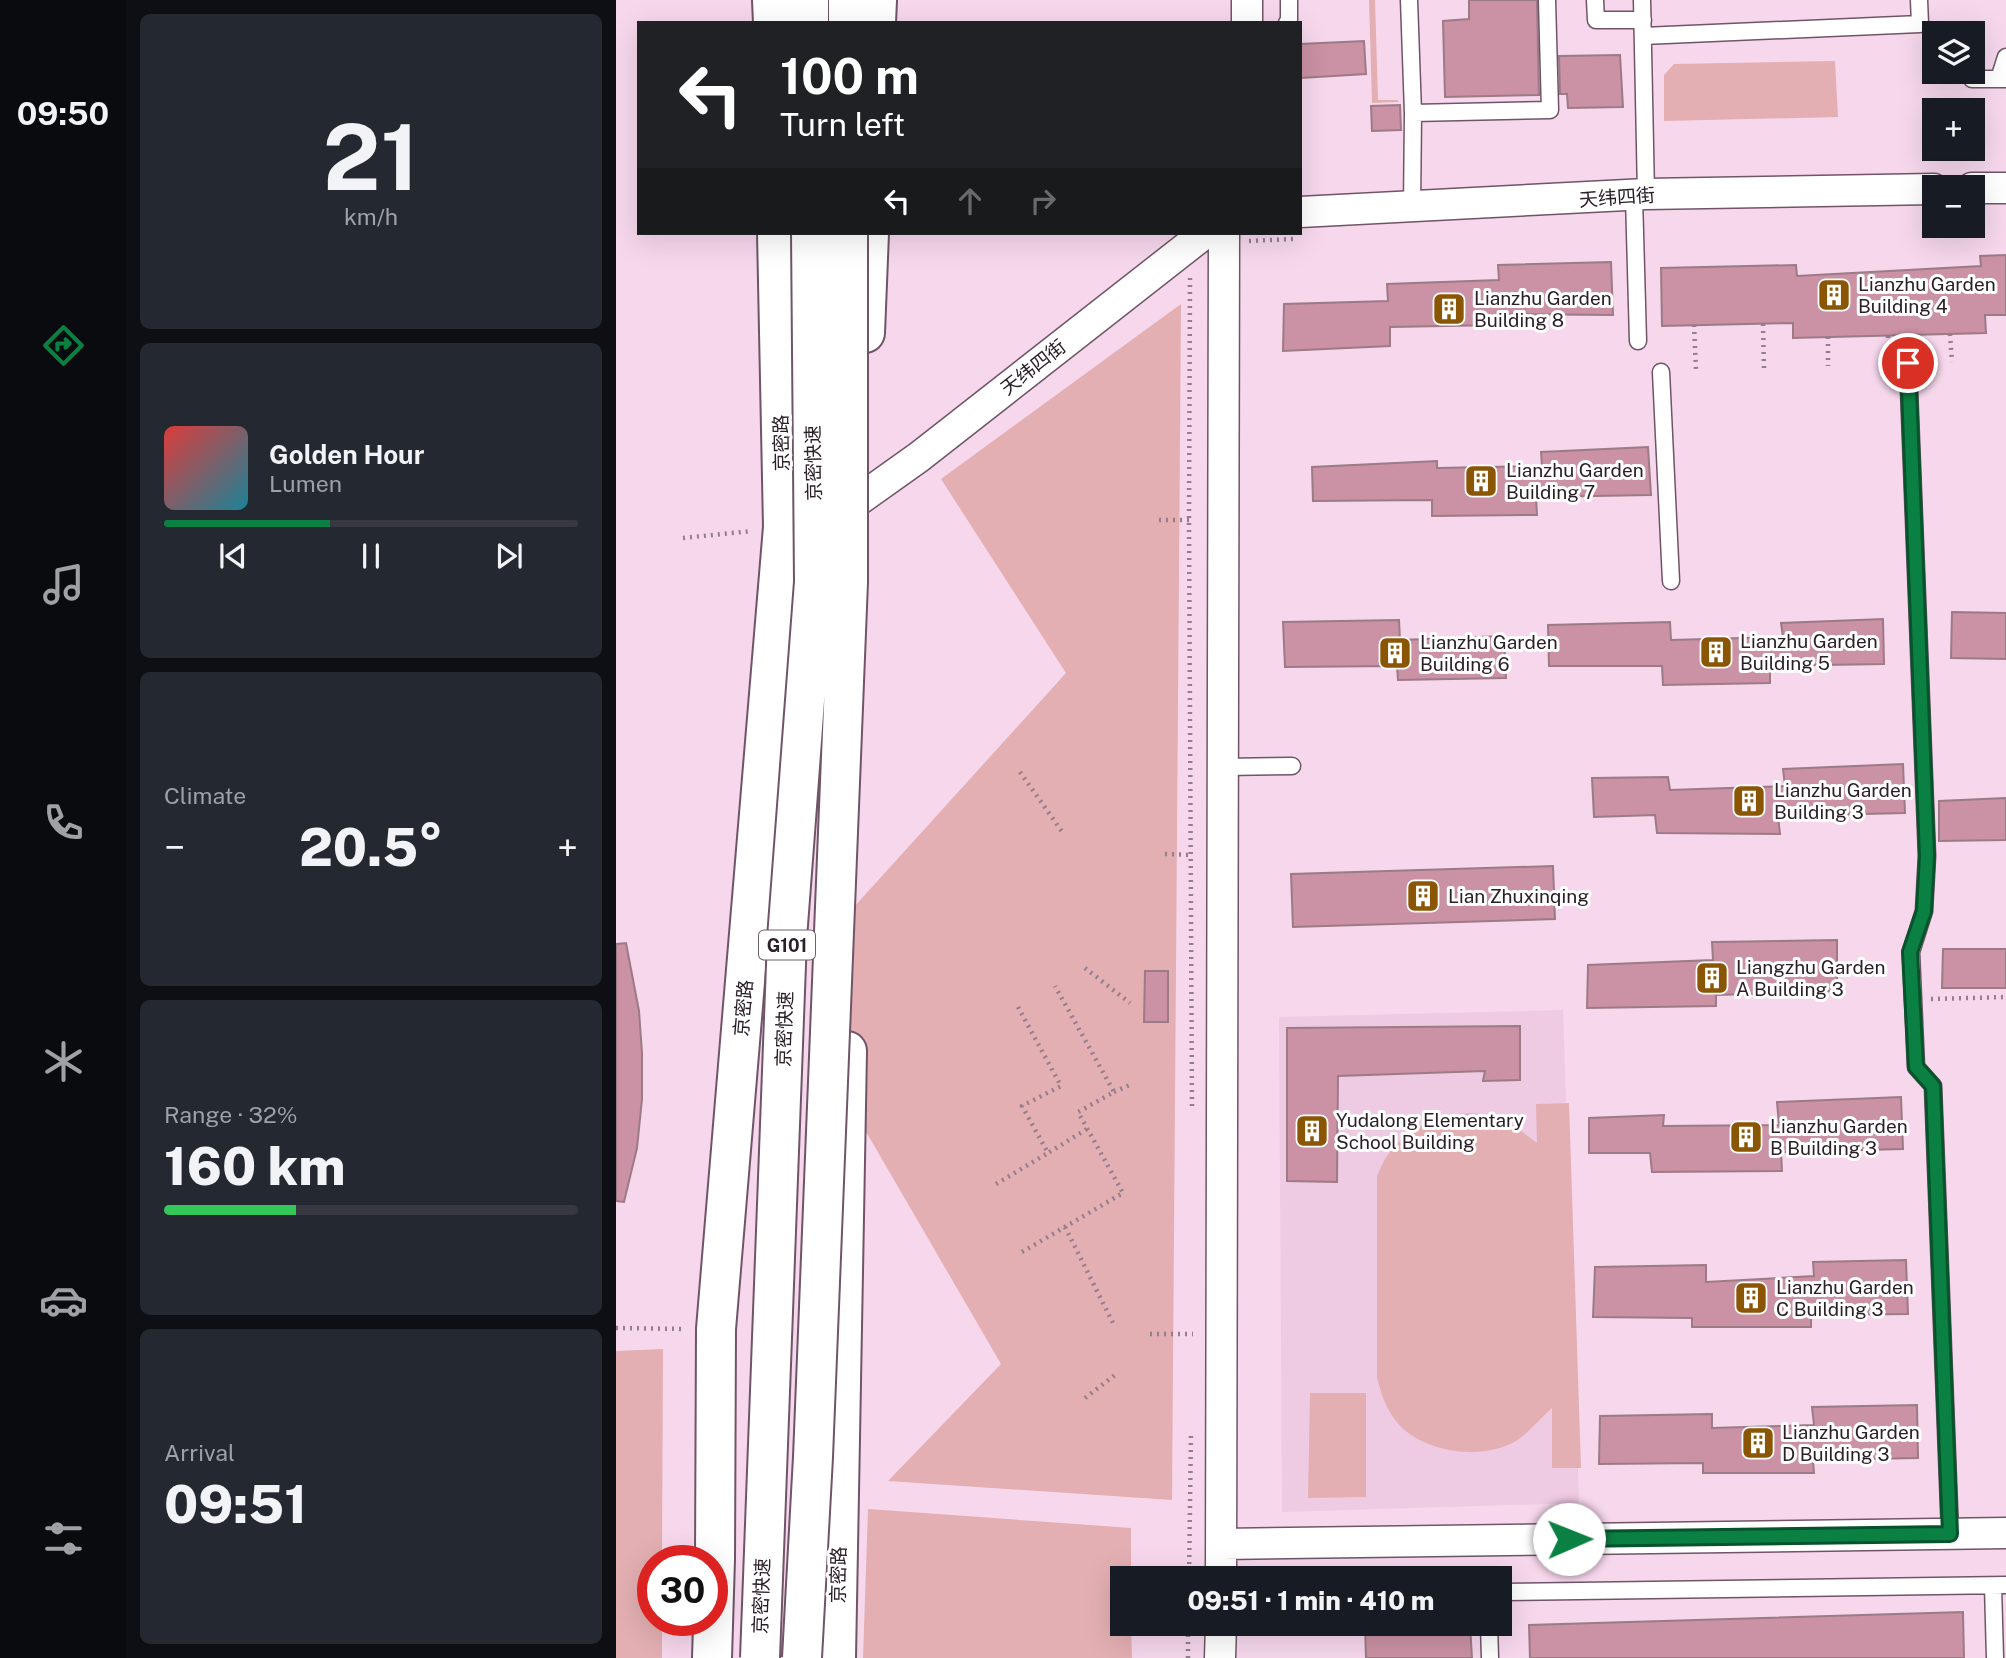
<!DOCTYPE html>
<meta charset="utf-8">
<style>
:root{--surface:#171b24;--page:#242831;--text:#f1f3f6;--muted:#9ea1a6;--line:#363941;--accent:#0b8043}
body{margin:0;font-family:"Public Sans","Noto Sans SC",sans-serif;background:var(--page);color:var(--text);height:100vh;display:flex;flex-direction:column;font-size:26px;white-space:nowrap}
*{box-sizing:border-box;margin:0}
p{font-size:23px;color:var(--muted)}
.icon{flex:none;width:38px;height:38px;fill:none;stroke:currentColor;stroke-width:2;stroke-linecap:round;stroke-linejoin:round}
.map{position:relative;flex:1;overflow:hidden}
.drawer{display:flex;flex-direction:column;gap:14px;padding:14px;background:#0d0f14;width:490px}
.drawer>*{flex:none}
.top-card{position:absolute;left:21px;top:21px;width:665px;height:214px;border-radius:0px;box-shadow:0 7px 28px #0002;background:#202124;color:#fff;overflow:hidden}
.tools{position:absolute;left:1306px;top:21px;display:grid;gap:14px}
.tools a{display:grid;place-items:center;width:63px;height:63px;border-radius:0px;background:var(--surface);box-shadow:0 7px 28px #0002;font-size:35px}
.speed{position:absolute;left:21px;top:1545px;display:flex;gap:14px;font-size:35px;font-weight:700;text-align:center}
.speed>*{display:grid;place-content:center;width:91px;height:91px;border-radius:50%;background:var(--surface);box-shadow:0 7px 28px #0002;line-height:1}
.speed .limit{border:10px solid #d22;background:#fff;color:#111}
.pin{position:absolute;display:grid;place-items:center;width:60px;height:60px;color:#fff;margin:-30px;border:4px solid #fff;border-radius:50%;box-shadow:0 2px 7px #0007}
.me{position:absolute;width:77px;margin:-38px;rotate:89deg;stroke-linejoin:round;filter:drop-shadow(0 0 5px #0008)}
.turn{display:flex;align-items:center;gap:24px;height:147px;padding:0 28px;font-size:32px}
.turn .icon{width:91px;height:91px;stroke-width:2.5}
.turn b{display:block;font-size:49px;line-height:60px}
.lanes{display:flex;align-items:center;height:66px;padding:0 28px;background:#0003;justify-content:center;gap:35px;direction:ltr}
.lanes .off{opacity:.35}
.big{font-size:52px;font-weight:800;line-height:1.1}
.drawer .widget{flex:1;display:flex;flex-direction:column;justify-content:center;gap:10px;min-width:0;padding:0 24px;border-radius:10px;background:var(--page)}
.drawer .dial{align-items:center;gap:0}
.dial b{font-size:91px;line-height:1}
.song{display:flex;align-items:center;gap:21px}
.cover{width:84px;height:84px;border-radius:10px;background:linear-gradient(135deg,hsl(0 70% 55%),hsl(190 70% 35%))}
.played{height:7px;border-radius:4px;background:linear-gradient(90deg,var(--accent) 40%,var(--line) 40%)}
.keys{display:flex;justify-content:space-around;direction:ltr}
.heat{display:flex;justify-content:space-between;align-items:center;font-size:38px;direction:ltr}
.charge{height:10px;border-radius:5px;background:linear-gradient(90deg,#34c759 32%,var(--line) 0)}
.trip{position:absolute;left:494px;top:1566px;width:402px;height:70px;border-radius:0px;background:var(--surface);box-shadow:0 7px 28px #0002;font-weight:800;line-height:70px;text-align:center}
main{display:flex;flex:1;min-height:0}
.menu{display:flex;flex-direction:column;width:126px;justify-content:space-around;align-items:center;background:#090b0e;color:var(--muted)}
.menu .icon{width:49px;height:49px}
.menu .current{color:var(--accent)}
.menu b{font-size:32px;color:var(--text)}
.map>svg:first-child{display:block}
.built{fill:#efcae3}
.green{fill:#e3afb2}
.building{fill:#cb91a5;stroke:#9c7a86;stroke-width:2}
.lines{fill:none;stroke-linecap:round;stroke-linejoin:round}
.service-casing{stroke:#6f5567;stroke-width:19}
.minor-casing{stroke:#6f5567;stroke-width:33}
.secondary-casing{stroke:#6f5567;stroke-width:42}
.trunk-casing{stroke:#6f5567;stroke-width:42}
.path{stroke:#937e8d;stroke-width:4.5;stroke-dasharray:2 5;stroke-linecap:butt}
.service{stroke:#fff;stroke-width:16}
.minor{stroke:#fff;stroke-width:30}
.secondary{stroke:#fff;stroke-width:38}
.trunk{stroke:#fff;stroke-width:38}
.trunk-bridge-casing{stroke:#6f5567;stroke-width:42;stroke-linecap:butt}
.trunk-bridge{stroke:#fff;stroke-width:38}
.route-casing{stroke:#07532c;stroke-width:18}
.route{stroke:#0b8043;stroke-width:12}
.labels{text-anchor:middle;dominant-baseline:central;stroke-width:6;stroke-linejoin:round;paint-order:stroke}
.shield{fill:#fff;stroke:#6b6368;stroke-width:2}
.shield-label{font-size:18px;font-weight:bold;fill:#2b2028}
.street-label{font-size:19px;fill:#2b2028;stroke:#fff}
.poi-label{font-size:19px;fill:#2b2028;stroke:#fff;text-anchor:start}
</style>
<main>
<nav class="menu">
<b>09:50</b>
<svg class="icon current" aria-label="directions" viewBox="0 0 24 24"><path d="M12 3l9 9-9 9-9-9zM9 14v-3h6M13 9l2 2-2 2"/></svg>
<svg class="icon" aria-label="music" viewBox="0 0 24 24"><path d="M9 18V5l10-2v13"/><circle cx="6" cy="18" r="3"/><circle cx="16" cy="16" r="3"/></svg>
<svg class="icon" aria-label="phone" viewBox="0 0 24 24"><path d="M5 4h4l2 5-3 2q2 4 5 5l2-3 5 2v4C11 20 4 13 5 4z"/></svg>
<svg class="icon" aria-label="climate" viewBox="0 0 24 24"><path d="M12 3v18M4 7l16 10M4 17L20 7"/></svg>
<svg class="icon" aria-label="car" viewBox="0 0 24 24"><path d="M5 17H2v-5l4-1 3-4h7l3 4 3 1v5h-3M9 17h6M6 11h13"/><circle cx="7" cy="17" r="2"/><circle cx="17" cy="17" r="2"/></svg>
<svg class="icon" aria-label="filters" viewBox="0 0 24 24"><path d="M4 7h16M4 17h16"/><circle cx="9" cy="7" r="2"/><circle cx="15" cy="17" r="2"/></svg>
</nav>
<section class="drawer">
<div class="widget dial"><b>21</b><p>km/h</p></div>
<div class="widget">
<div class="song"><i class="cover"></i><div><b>Golden Hour</b><p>Lumen</p></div></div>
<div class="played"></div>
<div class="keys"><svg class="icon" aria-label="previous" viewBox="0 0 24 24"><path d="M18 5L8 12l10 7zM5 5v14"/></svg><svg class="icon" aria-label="pause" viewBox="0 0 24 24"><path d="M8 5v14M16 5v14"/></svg><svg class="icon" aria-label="next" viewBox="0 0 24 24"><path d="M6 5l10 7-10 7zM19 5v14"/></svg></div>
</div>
<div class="widget"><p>Climate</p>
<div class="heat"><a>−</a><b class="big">20.5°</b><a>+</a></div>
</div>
<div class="widget"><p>Range · 32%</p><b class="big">160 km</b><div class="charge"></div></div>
<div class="widget"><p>Arrival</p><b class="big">09:51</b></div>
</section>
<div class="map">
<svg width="1390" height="1658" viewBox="0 0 1390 1658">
<rect width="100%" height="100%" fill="#f6d7ec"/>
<path class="built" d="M947 1010 963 1503 666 1512 663 1017Z"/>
<path class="green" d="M753 0H759L762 100H782V102L756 103Z
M1219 61 1222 117 1048 121V75L1058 64Z
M565 304 556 1500 272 1481 385 1364 206 1056 208 940 450 673 325 479Z
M953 1103 965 1468H936V1408C924 1418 913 1433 900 1441 866 1461 805 1453 780 1421 769 1407 765 1393 761 1377V1176C765 1168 768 1159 774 1152 800 1118 850 1103 890 1121 901 1127 911 1136 921 1143L920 1104Z
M47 1349 46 1561H37V1620L46 1621V1658H0V1351Z
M694 1393H750V1497L692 1498Z
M252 1509 515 1528V1578H506V1624H515L516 1658H247Z"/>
<path class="building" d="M853 0H921L923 95 829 97 827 21 853 19Z
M748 41 750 74 685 78 684 44Z
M1004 55 1007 107 952 108 951 94H944L943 56Z
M784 105 785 130 756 131 755 106Z
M1390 255V315H1369L1370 333 1177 338V323L1046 326 1045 268 1180 265 1181 276 1365 266 1364 256Z
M995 262 997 315 882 314 883 325 774 327V346L667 351 668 304 772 301 771 284 883 280 882 265Z
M1032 447 1035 495 920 497 921 515 816 516V500L697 501 696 467 821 461V468L926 466 925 452Z
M1336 612 1390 613V659L1335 658Z
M1267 619 1268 664 1154 666V683L1047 685 1046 666H933L932 625 1054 622 1055 640 1167 637 1165 623Z
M783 620 784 640 888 636 890 678 782 680 781 666 669 667 667 622Z
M1287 764 1289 813 1162 816 1164 834 1041 833 1039 815 978 817 976 778 1052 777 1054 790 1169 786 1167 769Z
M1390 798V840L1323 841V801Z
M937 866 939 919 677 927 675 874Z
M1221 940V991L1100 995V1006L971 1008 972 965 1097 960 1096 942Z
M10 943 23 1011 26 1053V1099L21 1148 8 1202 0 1201V944Z
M1327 949H1390V988H1326Z
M529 971H552V1022H528Z
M904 1026V1080L867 1081 869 1071 722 1076 721 1182 671 1181V1028Z
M1285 1097 1287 1149 1165 1152 1166 1171 1036 1172 1034 1153H973V1118L1048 1115 1047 1126 1163 1125 1161 1102Z
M1290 1260 1292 1314 1195 1315V1327H1076V1318L977 1317 979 1267 1090 1265V1282L1198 1276 1197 1262Z
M1301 1405 1302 1458 1197 1460 1198 1473H1087V1463L983 1464 984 1416 1096 1414V1428L1198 1425 1196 1407Z
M1347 1612 1348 1658H914L913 1625Z
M749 1624H854L856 1658H750Z"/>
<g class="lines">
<defs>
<path id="service" d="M793 0 797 113 796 208
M979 0 980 20H1027
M1026 0 1030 194
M671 23 673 20V0
M1027 36 1304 24 1303 0
M1356 79H1390
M1383 79 1390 57
M797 113 934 110 931 0
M1018 197 1022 341
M1292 363 1311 856 1308 911 1295 952 1300 1067 1317 1086 1334 1534
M1045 372 1055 581
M607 767 676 766
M1377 1586 1379 1658
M884 1592 1390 1585
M873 1624 874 1658"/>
<path id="minor" d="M631 23V0
M1356 188H1390
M684 212 1030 194 1318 189
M244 499 303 457 589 233
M606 1544 1390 1533
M605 1578 608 233
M604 1658 605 1624"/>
<path id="secondary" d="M156 0 157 23
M260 23 261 0
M249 333 253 233
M96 1658 99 1559 100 1329 167 527 161 233
M220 1658 231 1051"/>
<path id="trunk" d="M193 0V23
M232 0V23"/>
</defs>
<use href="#service" class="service-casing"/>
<use href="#minor" class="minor-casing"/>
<use href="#secondary" class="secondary-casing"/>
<use href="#trunk" class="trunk-casing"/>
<path class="path" d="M633 241 677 239
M574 278 573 520 576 1109
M1147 324 1148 368
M1078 325 1080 370
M1334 334 1336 362
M1272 336 1273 356
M1212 337V366
M543 520H573
M67 538 136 531
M404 772 447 833
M549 854 575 855
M469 968 514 1003
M1315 999 1390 997
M402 1007 445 1086 406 1106 432 1153 471 1129
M498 1092 516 1084
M380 1184 432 1153
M449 1227 499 1327
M406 1252 507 1193 462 1112 498 1092 439 986
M0 1328 69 1329
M534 1334H577
M469 1398 499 1375
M573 1578 575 1433
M572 1658V1624"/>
<use href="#service" class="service"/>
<use href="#minor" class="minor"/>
<use href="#secondary" class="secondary"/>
<use href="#trunk" class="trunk"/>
<defs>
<path id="trunk-bridge" d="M144 1658 171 938 198 582 195 233
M186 1658 197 1457 232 582V233"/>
</defs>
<use href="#trunk-bridge" class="trunk-bridge-casing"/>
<use href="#trunk-bridge" class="trunk-bridge"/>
</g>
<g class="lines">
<defs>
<path id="route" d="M953 1539 1334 1534 1317 1086 1300 1067 1294 952 1308 911 1311 856 1292 363"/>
</defs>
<use href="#route" class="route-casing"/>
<use href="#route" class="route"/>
</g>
<defs>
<symbol id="building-square" viewBox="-11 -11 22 22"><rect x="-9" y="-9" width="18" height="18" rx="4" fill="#8b5604" stroke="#fff"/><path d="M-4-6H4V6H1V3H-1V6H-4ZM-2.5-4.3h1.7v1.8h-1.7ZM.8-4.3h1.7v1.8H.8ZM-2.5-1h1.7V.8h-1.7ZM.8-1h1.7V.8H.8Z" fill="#fff"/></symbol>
</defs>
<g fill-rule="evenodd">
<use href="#building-square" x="1199" y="276" width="38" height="38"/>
<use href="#building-square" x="814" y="290" width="38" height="38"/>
<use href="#building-square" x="846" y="462" width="38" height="38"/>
<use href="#building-square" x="1081" y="633" width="38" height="38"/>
<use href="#building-square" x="760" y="634" width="38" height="38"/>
<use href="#building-square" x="1114" y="782" width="38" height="38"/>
<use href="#building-square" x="788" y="877" width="38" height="38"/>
<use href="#building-square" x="1077" y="959" width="38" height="38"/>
<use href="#building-square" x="677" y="1112" width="38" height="38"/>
<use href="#building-square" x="1111" y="1118" width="38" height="38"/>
<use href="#building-square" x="1116" y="1279" width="38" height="38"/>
<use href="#building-square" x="1123" y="1424" width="38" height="38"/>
</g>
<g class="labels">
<rect class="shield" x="143" y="930.5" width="56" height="29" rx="5"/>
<g class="shield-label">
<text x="171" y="945">G101</text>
</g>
<g class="street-label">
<text transform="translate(1001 197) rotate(-4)">天纬四街</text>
<text transform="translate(417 367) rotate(-38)">天纬四街</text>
<text transform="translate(165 443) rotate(-91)">京密路</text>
<text transform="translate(197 463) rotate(-91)">京密快速</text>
<text transform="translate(127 1008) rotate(-85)">京密路</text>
<text transform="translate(168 1029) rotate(-88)">京密快速</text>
<text transform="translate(222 1575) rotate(-89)">京密路</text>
<text transform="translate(145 1596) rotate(-88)">京密快速</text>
</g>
<g class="poi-label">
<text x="1242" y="284">Lianzhu Garden<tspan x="1242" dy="22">Building 4</tspan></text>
<text x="858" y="298">Lianzhu Garden<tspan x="858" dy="22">Building 8</tspan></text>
<text x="890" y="470">Lianzhu Garden<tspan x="890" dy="22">Building 7</tspan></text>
<text x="1124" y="641">Lianzhu Garden<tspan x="1124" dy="22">Building 5</tspan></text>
<text x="804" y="642">Lianzhu Garden<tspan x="804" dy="22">Building 6</tspan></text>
<text x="1158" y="790">Lianzhu Garden<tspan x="1158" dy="22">Building 3</tspan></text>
<text x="832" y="896">Lian Zhuxinqing</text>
<text x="1120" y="967">Liangzhu Garden<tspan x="1120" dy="22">A Building 3</tspan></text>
<text x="720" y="1120">Yudalong Elementary<tspan x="720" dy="22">School Building</tspan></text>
<text x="1154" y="1126">Lianzhu Garden<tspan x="1154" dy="22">B Building 3</tspan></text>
<text x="1160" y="1287">Lianzhu Garden<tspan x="1160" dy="22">C Building 3</tspan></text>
<text x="1166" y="1432">Lianzhu Garden<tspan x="1166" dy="22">D Building 3</tspan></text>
</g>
</g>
</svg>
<div class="tools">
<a><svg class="icon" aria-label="layers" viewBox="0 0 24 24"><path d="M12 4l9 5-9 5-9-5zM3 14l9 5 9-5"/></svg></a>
<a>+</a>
<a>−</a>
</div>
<div class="speed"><div class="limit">30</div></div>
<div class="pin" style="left:1292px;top:363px;background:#d93025"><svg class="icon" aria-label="arrive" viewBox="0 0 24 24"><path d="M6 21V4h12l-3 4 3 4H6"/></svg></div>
<svg class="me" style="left:953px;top:1539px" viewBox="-20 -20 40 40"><circle r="19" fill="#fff"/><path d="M0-13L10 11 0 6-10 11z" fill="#0b8043"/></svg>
<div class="trip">09:51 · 1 min · 410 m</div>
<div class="top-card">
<div class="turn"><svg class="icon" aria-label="left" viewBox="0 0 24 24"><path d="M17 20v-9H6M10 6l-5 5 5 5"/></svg><div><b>100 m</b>Turn left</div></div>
<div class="lanes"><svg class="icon" aria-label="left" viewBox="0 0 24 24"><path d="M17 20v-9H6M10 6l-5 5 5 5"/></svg><svg class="icon off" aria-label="ahead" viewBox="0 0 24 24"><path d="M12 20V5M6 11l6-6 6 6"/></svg><svg class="icon off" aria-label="right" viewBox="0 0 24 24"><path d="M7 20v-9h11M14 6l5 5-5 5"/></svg></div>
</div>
</div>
</main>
